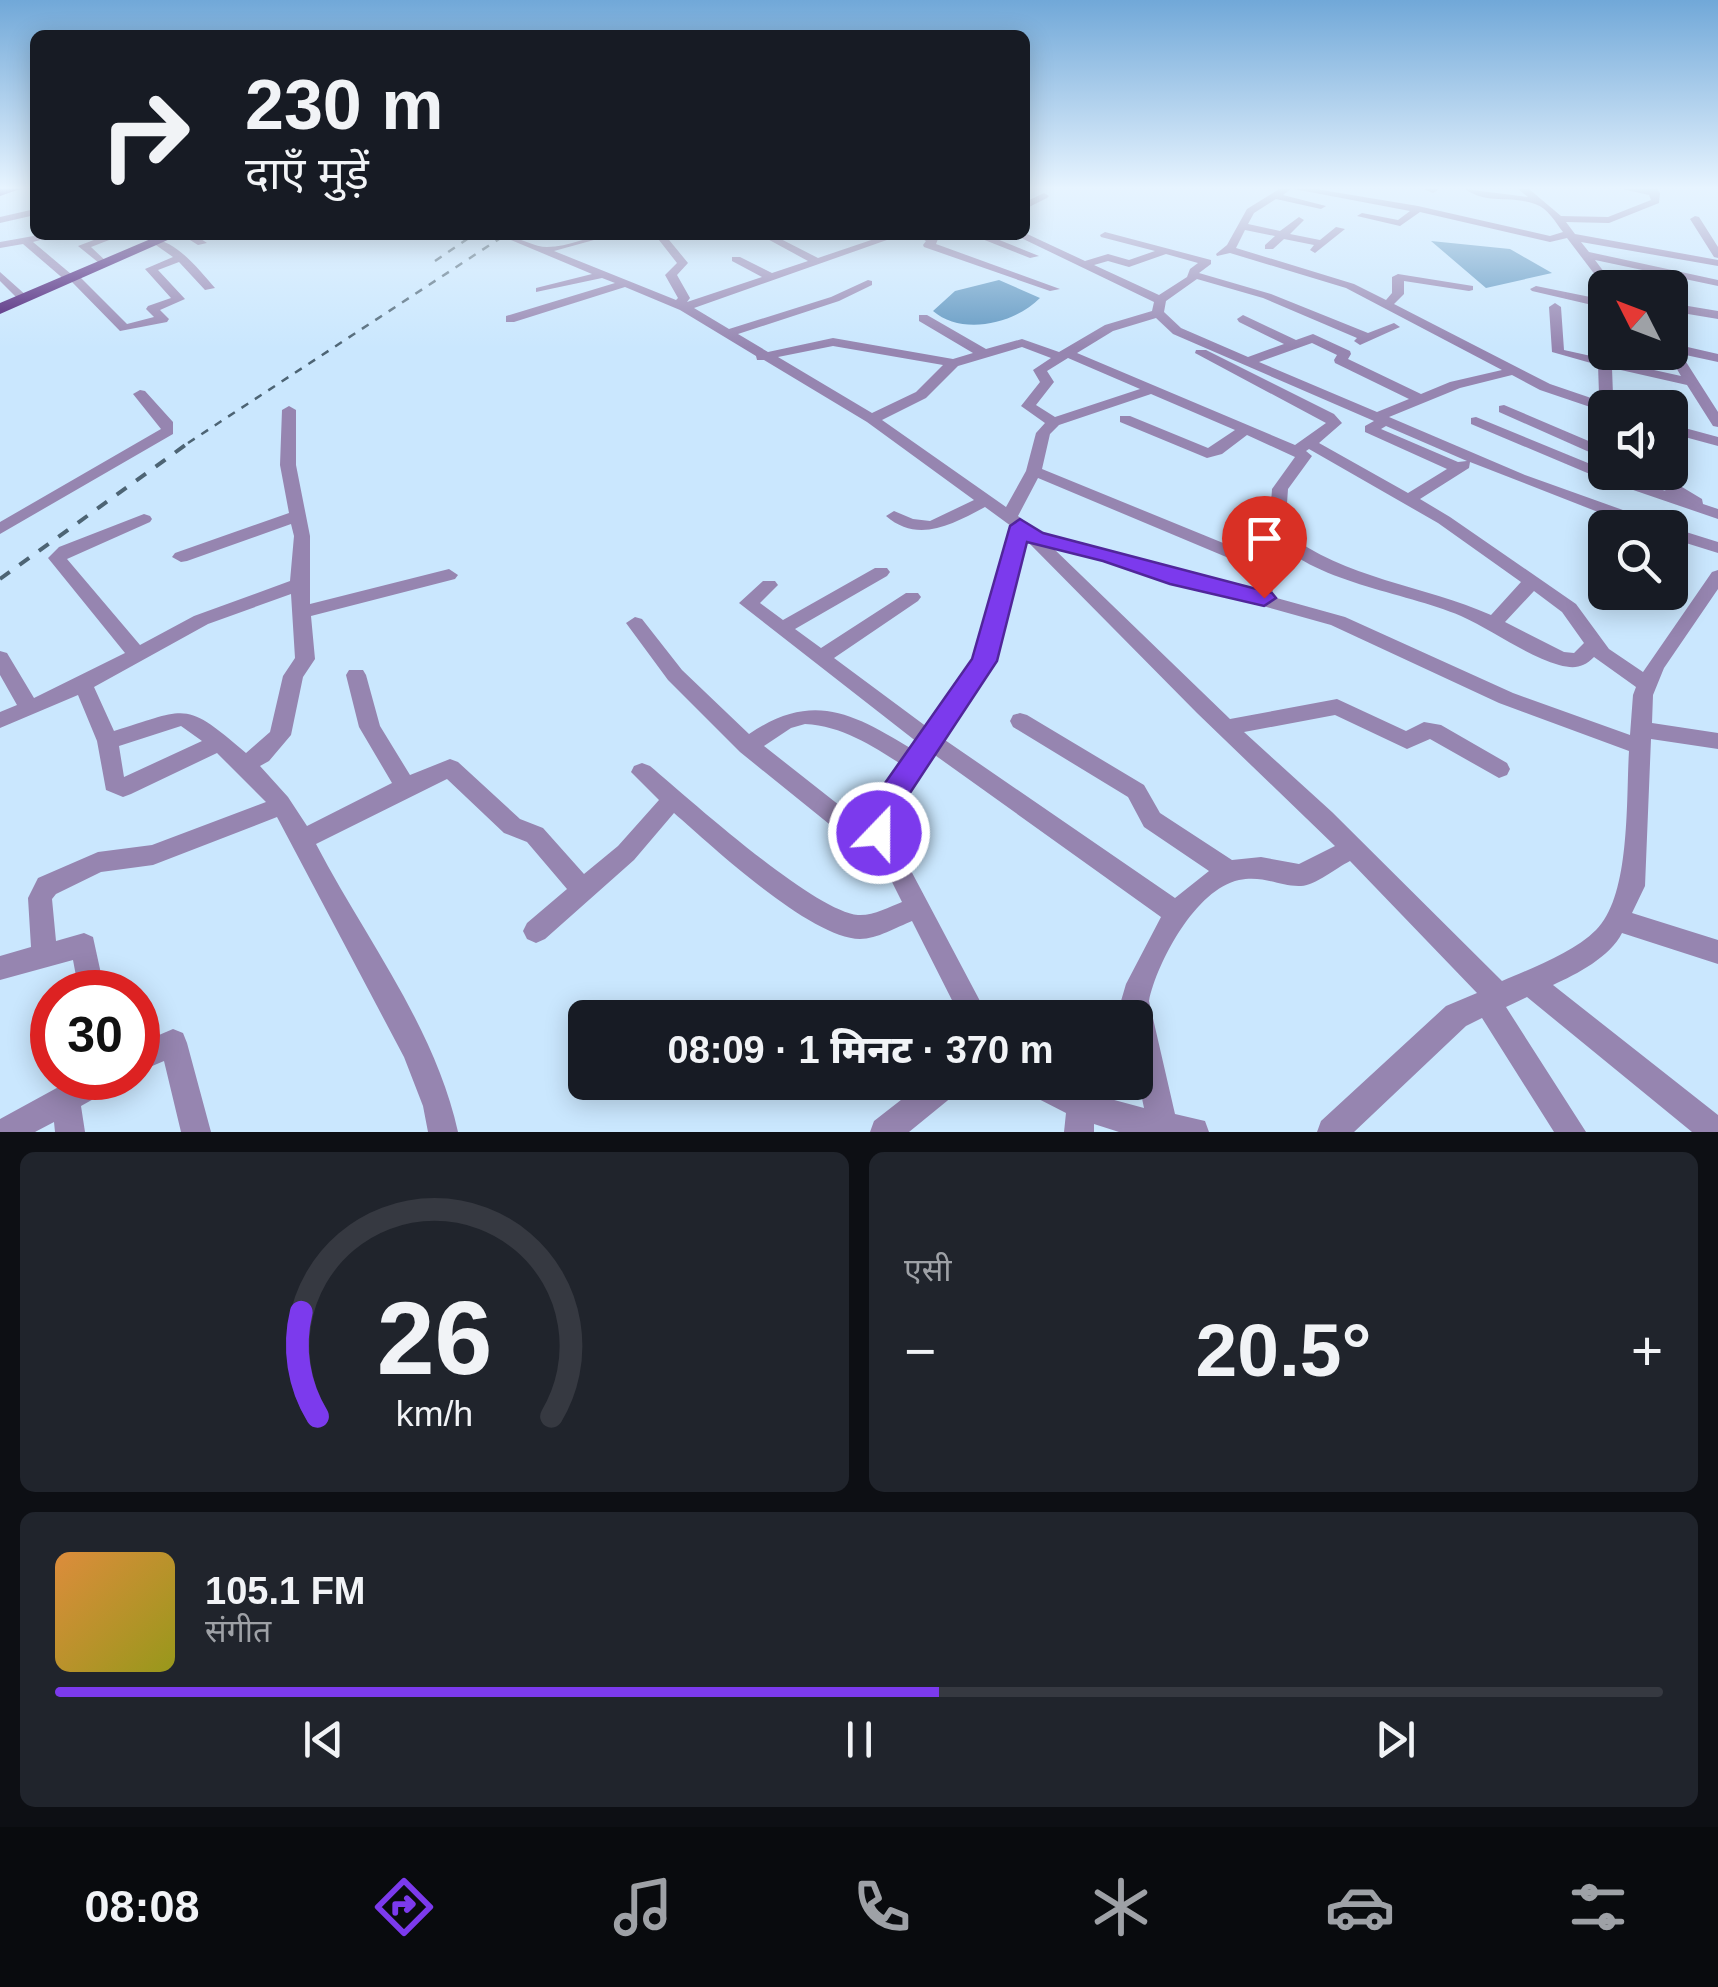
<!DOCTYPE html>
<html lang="hi">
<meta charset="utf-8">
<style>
:root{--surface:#171b24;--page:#20242c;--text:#f1f3f6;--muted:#9ea1a6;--line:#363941;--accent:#7c3aed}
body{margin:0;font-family:Helvetica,"Noto Sans Devanagari",sans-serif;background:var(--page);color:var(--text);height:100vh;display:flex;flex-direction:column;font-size:38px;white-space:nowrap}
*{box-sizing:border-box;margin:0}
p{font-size:32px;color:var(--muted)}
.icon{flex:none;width:55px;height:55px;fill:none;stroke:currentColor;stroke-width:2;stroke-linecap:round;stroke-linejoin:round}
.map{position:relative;height:1132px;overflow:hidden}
.panel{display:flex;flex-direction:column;gap:20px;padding:20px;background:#0d0f14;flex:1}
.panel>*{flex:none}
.banner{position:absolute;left:30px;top:30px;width:1000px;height:210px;border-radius:15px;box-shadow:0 5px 25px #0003;background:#171b24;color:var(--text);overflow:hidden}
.needle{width:65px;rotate:312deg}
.buttons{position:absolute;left:1588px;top:270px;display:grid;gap:20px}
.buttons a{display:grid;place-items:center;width:100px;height:100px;border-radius:15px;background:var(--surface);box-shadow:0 5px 25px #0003;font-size:50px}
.speed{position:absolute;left:30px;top:970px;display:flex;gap:20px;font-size:50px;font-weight:700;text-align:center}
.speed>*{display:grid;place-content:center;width:130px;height:130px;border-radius:50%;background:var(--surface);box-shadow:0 5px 25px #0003;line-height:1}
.speed .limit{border:15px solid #d22;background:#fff;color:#111}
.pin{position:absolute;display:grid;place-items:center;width:85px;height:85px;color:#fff;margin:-102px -42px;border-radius:50% 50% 50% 0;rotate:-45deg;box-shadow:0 0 10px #0007}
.pin .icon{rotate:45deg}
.me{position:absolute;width:110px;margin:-55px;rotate:22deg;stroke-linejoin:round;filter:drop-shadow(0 0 8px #0008)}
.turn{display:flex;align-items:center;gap:35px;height:210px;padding:0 50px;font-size:45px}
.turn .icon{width:130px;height:130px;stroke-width:2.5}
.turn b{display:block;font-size:70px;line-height:85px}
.big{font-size:75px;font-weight:800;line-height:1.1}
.panel .card{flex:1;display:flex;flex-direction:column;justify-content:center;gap:15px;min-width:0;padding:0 35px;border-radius:15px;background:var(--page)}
.panel .dial{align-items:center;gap:0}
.dial svg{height:260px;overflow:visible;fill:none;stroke:var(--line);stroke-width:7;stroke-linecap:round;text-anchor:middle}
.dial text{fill:var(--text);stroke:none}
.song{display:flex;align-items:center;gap:30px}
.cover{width:120px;height:120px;border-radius:15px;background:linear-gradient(135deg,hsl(30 70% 55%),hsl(60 70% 35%))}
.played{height:10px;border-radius:5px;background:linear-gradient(90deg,var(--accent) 55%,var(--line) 55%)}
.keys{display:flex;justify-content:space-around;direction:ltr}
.heat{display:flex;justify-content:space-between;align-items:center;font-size:55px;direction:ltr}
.panel .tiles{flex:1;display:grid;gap:20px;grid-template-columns:1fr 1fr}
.card:last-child{grid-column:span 2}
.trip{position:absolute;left:568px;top:1000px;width:585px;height:100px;border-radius:15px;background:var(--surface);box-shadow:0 5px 25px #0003;font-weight:800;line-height:100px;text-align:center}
.dock{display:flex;height:160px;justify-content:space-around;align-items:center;background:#090b0e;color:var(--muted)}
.dock .icon{width:70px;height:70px}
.dock .active{color:var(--accent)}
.dock b{font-size:45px;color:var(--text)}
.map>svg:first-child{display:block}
.water{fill:#6097c1}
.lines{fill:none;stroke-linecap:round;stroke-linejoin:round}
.minor{fill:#9685b0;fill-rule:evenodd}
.highway{fill:#44136f;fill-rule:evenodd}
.rail-far1{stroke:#4d6474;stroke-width:2.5;stroke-dasharray:8 8;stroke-linecap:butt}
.rail{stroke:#4d6474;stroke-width:4;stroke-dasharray:12 12;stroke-linecap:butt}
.route{fill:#7c3aed;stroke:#51269a;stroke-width:2.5}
</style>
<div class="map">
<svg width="1718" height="1132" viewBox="0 0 1718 1132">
<rect width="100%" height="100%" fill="#cae7fe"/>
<path class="water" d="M1431 241 1510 249 1552 273 1486 288Z
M999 280 1040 298C1014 324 962 336 933 311L955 291Z"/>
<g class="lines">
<path class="minor" d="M1279 189H1291L1283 195 1326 206 1321 209 1276 199 1254 213 1248 224 1280 231 1299 217 1304 220 1290 234 1320 240 1336 227 1345 229 1315 253 1310 250 1314 245 1284 239 1273 249H1265V245L1275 236 1245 230 1236 248 1354 284 1386 300 1392 293V277L1398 274 1473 286V290L1469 291 1404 281V294L1394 304 1550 384 1594 399 1599 394 1598 365 1552 352 1549 307 1555 303 1561 307 1564 350 1681 376 1667 352H1670V343L1718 354V362L1681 354 1718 412V427L1713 426 1687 385 1612 368 1613 395 1606 403 1613 408H1605V412L1540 390 1512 375 1460 388 1389 417 1525 475 1662 524 1664 528H1639L1470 462 1469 468 1420 499 1450 517 1576 604 1609 649 1643 672 1712 572 1718 570V589L1664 668 1653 695 1652 723 1718 733V749L1651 739 1645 886 1632 913 1718 940V964L1622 933C1610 957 1577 974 1553 985L1718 1115V1132H1692L1527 997 1506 1007 1586 1132H1554L1482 1018 1466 1026 1354 1132H1317L1321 1121 1446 1006 1477 993 1350 861C1336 868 1316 885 1301 886 1280 887 1265 875 1239 880 1196 889 1157 962 1149 1001L1175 1114 1205 1121 1209 1132H1119L1094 1124V1132H1064L1066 1113 1025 1092 1021 1082H1065L1092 1094 1144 1108 1135 1065V1018H1125L1121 1001 1126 984 1161 917 932 753 899 804 891 833 989 1018H961L912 921C897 927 877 939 860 939 810 938 713 847 674 813L634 860 545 939 536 943 527 939 523 931 527 923 567 889 527 842 504 833 447 779 316 844C365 938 435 1027 458 1132H428L423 1106 404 1057 277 817 153 865 101 872 56 894 52 899 56 941 84 933 93 937 105 992H79L73 960 0 980V956L31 947 28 898 38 878 98 852 152 845 266 802 217 753 131 794 123 797 106 790 97 741 78 695 0 728V712L17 705 0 675V651L7 653 34 698 125 653 48 558 59 547 144 514 150 516 152 519 150 522 67 559 140 645 194 616 290 581 294 536 291 524 187 561 181 562 172 557 175 553 289 513 280 465 282 410 289 406 296 410V465L310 536V604L449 569 458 575 455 579 311 616 315 659 303 677 291 735 269 761 260 766 288 797 307 826 392 783 359 727 346 675 349 670H363L366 675 380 726 410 775 450 759 458 762 520 819 543 828 584 874 618 846 659 800 631 772 634 766 642 763 650 766C688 798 813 911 858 915 873 916 889 907 902 902L872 842 844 836 740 752 668 680 626 623 635 617 642 619 682 670 749 734C813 691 852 713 912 749L917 742 739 603 763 581H775L778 585 760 603 783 620 875 568H887L890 572 887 576 795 629 821 648 906 593H918L921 597 918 601 834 658 927 727 975 660 1011 526 985 507C953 524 918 544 886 516L894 511 913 519 930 521 974 500 867 422 764 360H757L756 356 680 310 625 287 514 322H506V316L615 283 602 278 536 292V288L592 274 499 235C517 235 532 247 547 247 569 247 589 235 612 235L554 251 676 300 678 298 665 275 677 263 655 235H665L688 263 677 275 690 298 687 302 762 277 732 261V257H740L772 273 808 261 760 235H773L818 258 886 235H901L694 308 729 329 831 297 868 280 872 281V285L839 301 738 334 768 352 833 338 953 359 973 353 919 321V315H927L986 349 1022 339 1059 352 1105 325 1152 311 1154 302 1015 235 1025 233 1085 261 1108 254 1129 260 1155 251 1101 237 1100 235 1105 232 1211 260V264L1199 273 1271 294 1368 333 1394 323 1400 327 1360 345 1354 341 1357 338 1263 298 1197 279 1166 301 1164 312 1181 328 1248 357 1284 344 1239 322 1237 319 1243 315 1296 340 1313 334 1350 351 1351 354 1348 359 1421 394 1450 382 1502 370 1346 288 1230 253 1217 256 1216 254 1227 245 1247 209ZM1166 254 1198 263 1190 269 1187 277 1159 295 1094 265 1108 261 1129 267ZM1156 318 1173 334 1374 421 1365 426V432L1447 469 1408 493 1319 443 1342 423 1334 414 1206 350H1196L1195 353 1326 423 1295 445 1077 353 1113 331ZM1312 343 1337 355 1334 360 1335 363 1409 399 1377 412 1259 362ZM833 346 943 365 916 392 872 413 778 357ZM1022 347 1051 358 1033 370 1040 382 1021 406 1045 423 1036 433 1026 471 1006 507 882 420 926 398 958 366ZM1068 358 1140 389 1055 417 1036 405 1054 382 1047 371ZM1151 394 1235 430 1208 448 1130 416H1120V422L1207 458 1222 454 1247 435 1295 457 1272 489 1269 534C1312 583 1402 591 1461 616 1492 630 1527 656 1559 665 1574 669 1583 668 1594 657L1636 687 1633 695 1630 735 1513 693 1345 617 1273 597 1272 575 1255 556 1042 469 1050 434 1059 425ZM1386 426 1467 461 1458 462 1381 429ZM1309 449 1438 523 1521 582 1491 615C1424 585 1344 579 1285 532L1288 489 1312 456 1306 451ZM1038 478 1243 564 1254 576 1255 592 1038 533 1018 516ZM1025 539 1197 713 1335 846 1299 864 1261 857 1232 860 1160 813 1144 785 1027 715 1020 713 1013 715 1010 721 1013 727 1128 797 1144 827 1209 871 1175 898 942 738 994 661ZM1052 547 1331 625 1499 703 1629 751C1626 799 1631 896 1596 930 1573 953 1532 968 1502 981L1332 812 1244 732 1335 715 1407 749 1430 739 1499 778 1507 775 1510 769 1507 763 1441 725 1424 722 1406 731 1337 699 1230 719ZM1534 591 1562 612 1584 643 1574 653 1564 652 1505 622ZM291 594 295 658 283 676 270 732 246 753C184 700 189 708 114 731L94 687 208 624ZM805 724C842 726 871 745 901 764L880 794 871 822 858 820 764 746 791 728ZM181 726 202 741 124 777 119 746Z
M1294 189H1316L1418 206 1550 236 1563 232C1556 223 1548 208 1535 204 1511 195 1487 205 1465 189L1528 197 1518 189H1529L1561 216 1608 217 1651 200 1649 195 1622 189H1657L1660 193 1659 203 1609 223 1566 222 1575 234 1718 260V266L1581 242 1589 252 1718 280V286L1595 260 1616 288H1605L1567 238 1550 242 1420 212 1400 226 1357 216 1362 213 1398 220 1410 211Z
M1424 189H1437L1438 190 1433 193Z
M1044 193 1049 196 1047 198 1025 209V202Z
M35 209V215L0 223V217Z
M1695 216 1699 217 1718 247V258L1714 257 1690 219Z
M39 235H58L33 242 71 274 78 275 127 324 154 317 146 309 148 306 171 298 145 269 173 257 153 243V239C177 241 199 270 215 288L205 290 179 262 158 270 185 299 160 310 169 319 167 322 120 331 72 282 66 281 23 244 0 248V242Z
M107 235H122L91 247 109 264 104 267 78 246Z
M182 235H195L207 243 198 245Z
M916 235H929L938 239 936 244 1060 289 1050 291 924 247 923 245 926 241Z
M972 235H987L1039 256 1030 258Z
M0 272 28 297V301H20L0 281Z
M1536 286 1605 300V308L1532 291 1530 289Z
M1670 303 1718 311V319L1670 311Z
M140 390 145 391 173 422V434L0 534V522L161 429 133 394Z
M1504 405 1605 448V459L1499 412V406Z
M1476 417 1605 470V472L1666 491 1638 472H1657L1702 499 1703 504 1718 509V519L1604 480 1471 424V418Z
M1670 424 1718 437V446L1670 433Z
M1670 527 1718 542V553L1670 538 1668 528Z
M173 1029 183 1033 187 1043 211 1132H181L164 1061 138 1072V1044Z
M75 1078H117L113 1088 81 1106 85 1132H55L54 1122 35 1132H0V1119Z
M924 1082H962L958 1092 909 1132H870L874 1121Z"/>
<path class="highway" d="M0 189H20L0 196Z
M160 235H179L0 314V303Z"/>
<path class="rail-far1" d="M435 261 473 235
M188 443 505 235"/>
<path class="rail" d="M0 579 191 441"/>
</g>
<linearGradient id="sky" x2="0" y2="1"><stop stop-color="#71a8d8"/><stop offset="0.54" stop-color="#e7f4ff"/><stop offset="1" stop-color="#e7f4ff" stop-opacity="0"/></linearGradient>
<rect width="1718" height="348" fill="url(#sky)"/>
<path class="route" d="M1020 519 1043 533 1272 593 1276 598 1264 606 1170 584 1103 561 1027 542 997 661 902 805 889 842 879 846 868 842 864 833 878 793 972 659 1010 526Z"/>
</svg>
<div class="buttons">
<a><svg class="needle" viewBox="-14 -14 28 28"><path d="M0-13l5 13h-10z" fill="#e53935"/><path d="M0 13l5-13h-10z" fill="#9ea1a6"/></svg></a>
<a><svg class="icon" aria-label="sound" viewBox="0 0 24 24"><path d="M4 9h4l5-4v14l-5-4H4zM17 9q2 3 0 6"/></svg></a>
<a><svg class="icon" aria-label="search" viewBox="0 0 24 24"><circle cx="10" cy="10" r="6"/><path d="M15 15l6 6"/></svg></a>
</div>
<div class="speed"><div class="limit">30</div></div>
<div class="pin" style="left:1264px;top:598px;background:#d93025"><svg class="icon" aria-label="arrive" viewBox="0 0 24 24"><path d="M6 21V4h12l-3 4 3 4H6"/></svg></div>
<svg class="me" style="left:879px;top:833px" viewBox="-20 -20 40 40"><circle r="17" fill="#7c3aed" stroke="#fff" stroke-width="3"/><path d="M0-11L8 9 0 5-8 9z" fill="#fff"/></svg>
<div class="trip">08:09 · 1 मिनट · 370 m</div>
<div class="banner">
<div class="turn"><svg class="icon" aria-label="right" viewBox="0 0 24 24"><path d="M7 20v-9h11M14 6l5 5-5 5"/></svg><div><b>230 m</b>दाएँ मुड़ें</div></div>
</div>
</div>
<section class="panel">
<div class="tiles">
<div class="card dial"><svg viewBox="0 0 100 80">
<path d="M14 69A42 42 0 1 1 86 69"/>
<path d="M14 69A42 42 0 0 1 9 37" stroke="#7c3aed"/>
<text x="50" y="56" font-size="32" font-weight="700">26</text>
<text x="50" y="72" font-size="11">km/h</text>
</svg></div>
<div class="card"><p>एसी</p>
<div class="heat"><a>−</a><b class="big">20.5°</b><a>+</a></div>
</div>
<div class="card">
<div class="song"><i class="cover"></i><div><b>105.1 FM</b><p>संगीत</p></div></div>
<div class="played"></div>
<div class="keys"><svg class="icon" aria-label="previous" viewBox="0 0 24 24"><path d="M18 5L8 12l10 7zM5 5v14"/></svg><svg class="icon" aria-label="pause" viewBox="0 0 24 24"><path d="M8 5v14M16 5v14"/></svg><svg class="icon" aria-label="next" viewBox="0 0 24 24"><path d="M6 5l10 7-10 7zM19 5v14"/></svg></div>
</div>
</div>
</section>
<nav class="dock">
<b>08:08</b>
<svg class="icon active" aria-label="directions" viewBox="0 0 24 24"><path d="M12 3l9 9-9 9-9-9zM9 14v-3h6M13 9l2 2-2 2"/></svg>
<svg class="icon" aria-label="music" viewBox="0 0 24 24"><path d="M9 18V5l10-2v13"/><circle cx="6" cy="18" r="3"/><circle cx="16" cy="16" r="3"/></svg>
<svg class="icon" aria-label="phone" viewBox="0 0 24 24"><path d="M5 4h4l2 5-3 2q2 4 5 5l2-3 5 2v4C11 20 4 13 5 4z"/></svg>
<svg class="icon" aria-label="climate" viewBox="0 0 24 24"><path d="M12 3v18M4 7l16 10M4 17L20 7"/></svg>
<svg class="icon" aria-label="car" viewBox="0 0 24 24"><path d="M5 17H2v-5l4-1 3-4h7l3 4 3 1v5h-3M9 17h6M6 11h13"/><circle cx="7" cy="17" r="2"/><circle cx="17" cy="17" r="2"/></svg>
<svg class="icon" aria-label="filters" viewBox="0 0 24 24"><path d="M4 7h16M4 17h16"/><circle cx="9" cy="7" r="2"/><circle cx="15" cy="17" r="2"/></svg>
</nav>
